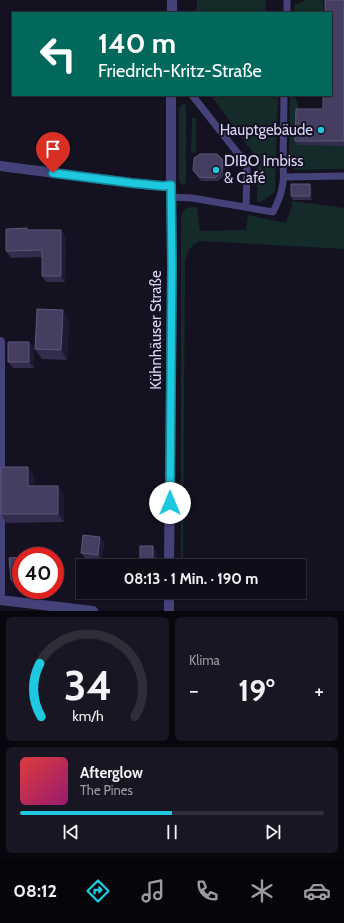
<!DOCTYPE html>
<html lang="de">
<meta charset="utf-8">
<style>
:root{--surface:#0f0d19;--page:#181622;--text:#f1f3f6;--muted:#9b9ca2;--line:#2f2d38;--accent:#1ec8df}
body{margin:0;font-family:Cabin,sans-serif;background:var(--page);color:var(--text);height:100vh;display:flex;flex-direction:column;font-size:15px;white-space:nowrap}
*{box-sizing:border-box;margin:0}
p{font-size:13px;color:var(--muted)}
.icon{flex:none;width:22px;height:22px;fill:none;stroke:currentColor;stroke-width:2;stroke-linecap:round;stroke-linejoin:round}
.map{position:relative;height:611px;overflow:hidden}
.drawer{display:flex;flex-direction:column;gap:6px;padding:6px;background:#08070e;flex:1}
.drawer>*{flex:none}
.top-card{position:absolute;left:12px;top:12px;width:320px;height:84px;border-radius:0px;box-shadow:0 1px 3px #0004,0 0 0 1px var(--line);background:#00695c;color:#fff;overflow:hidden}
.speed{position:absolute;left:12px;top:547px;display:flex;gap:8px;font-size:20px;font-weight:700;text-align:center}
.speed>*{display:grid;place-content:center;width:52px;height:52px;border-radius:50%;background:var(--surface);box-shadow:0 1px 3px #0004,0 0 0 1px var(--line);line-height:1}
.speed .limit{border:6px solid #d22;background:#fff;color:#111}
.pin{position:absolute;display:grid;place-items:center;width:34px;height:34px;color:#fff;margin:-41px -17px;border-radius:50% 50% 50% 0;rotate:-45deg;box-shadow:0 0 4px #0007}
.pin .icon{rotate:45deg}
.me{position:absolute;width:44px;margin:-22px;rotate:0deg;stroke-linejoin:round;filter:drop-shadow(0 0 3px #0008)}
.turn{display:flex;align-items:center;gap:14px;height:84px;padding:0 20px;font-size:18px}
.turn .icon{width:52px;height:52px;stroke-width:2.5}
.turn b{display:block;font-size:28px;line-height:34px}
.big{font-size:30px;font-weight:700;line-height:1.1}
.drawer .tile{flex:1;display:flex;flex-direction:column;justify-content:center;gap:6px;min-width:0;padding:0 14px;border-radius:6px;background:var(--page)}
.drawer .dial{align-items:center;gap:0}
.dial svg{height:104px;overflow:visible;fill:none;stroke:var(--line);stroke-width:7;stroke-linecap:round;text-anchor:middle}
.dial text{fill:var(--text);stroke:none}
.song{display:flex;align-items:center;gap:12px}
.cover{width:48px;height:48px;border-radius:6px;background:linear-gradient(135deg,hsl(0 70% 55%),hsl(320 70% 35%))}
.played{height:4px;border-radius:2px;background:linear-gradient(90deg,var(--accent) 50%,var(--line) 50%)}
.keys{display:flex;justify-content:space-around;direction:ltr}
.heat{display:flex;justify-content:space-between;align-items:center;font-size:22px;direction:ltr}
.drawer .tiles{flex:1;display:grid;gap:6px;grid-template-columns:1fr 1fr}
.tile:last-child{grid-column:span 2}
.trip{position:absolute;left:76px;top:559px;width:230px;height:40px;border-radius:0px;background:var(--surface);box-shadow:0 1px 3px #0004,0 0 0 1px var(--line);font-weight:700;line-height:40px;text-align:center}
.dock{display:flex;height:64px;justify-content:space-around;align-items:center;background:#06050a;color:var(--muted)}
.dock .icon{width:28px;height:28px}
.dock .on{color:var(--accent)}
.dock b{font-size:18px;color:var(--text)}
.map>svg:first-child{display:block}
.green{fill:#152b2a}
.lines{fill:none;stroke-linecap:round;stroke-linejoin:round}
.service{stroke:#45427a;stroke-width:7}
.minor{stroke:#45427a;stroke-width:10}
.tertiary{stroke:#45427a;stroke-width:10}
.wall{fill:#332c4d}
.shaded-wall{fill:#1f1934}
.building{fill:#453e60;stroke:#5c5678}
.route-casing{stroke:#148291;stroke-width:10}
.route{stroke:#1ec8df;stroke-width:7}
.poi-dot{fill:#1ec8df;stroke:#141121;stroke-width:1.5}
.labels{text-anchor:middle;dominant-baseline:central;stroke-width:4;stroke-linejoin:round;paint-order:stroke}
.poi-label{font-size:15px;fill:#dbd6fa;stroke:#141121;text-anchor:end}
.street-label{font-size:15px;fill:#dbd6fa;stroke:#141121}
</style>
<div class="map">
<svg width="344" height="611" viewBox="0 0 344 611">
<rect width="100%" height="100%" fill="#141121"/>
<path class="green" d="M197 0H266L265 13H196Z
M306 0H323V13H294V5Z
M211 95H278L275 192 261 202H257L258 160Z
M290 95H295L300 113 344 146V169L296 170 291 167 289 162Z
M183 104 186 105V182L184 185 180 183 179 181V108Z
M192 118H196V153H191Z
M292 201 344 208V249L200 241C190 246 188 250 185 261L183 566H181V217C183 207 188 207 197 207L200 231 246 230 248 215 286 223 292 205Z"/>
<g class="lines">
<path class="service" d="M287 13V0
M192 95 247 165 246 207
M284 177 344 176
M171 197 192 198 273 212C281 196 285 184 283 166L284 95"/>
<path class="minor" d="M0 166 132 183 163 186 171 185
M0 342V600
M0 600 93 611"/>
<path class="tertiary" d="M172 13V0
M169 566 172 264 171 185V95
M169 611V592"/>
</g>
<path class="wall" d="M344 0V146L298 145 295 141 323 109Z
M225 164V175L218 181H201L193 170Z
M310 184 312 188V200H293L291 196Z
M28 230H61L66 237 65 282H46L42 276V257L11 258 6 251Z
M69 320 67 360 42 359 35 349Z
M29 342 34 348V368H13L8 362Z
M28 467 34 476V486L64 494V522L6 523 1 514Z
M100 537 104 543 102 560 85 558 81 553Z
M157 552V566H130L140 563Z
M21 557V586L15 587 11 580Z
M154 592V600H134L130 594Z"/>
<path class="shaded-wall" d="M223 160 225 164V175L222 171Z
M310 184 312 188V200L310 196Z
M61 230 66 237 65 282 61 276Z
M63 310 69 320 67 360 61 350Z
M29 342 34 348V368L29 362Z
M28 467 34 476V495L28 486Z
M58 486 64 494V522L58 514Z
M100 537 104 543 102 560 98 555Z
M153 546 157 552V566H155L153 563Z
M150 592H154V600L150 594Z"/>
<path class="building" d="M325 0H344V141H295L296 109H323V95H331V13H325Z
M200 154H217L223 160 222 171 215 178 199 177 193 170 194 158Z
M291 184H310V196H291Z
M27 228V230H61V276H42V250L6 251V229Z
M37 309 63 310 61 350 35 349Z
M8 342H29V362H8Z
M1 467H28V486H58V514H1Z
M83 535 100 537 98 555 81 553Z
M140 546H153V563H150V566H130V563H144H140Z
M21 557V579L11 580 9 558Z
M130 592H150V594H130Z"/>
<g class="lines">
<defs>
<path id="route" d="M53 173 132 183 163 186 171 185 172 264 170 503"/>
</defs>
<use href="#route" class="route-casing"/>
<use href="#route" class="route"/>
</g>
<g class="poi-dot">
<circle cx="321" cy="130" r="4"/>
<circle cx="216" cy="170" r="4"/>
</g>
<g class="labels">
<g class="poi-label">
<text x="313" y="130">Hauptgebäude</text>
<text x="224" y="161" text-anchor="start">DIBO Imbiss<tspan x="224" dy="17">&amp; Café</tspan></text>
</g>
<g class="street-label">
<text transform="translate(156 330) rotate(-90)">Kühnhäuser Straße</text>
</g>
</g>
</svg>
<div class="speed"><div class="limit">40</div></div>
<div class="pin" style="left:53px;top:173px;background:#d93025"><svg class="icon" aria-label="arrive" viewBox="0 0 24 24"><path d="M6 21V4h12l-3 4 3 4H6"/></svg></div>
<svg class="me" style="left:170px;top:503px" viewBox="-20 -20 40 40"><circle r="19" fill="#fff"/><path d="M0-13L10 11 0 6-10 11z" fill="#1ec8df"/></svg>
<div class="trip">08:13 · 1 Min. · 190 m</div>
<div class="top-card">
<div class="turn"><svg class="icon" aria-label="left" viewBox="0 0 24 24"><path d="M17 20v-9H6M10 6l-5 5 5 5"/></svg><div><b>140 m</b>Friedrich-Kritz-Straße</div></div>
</div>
</div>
<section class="drawer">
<div class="tiles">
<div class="tile dial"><svg viewBox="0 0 100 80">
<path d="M14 69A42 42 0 1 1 86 69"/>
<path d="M14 69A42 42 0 0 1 13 28" stroke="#1ec8df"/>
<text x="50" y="56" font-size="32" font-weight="700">34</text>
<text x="50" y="72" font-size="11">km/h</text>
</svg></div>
<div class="tile"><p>Klima</p>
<div class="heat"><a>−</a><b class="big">19°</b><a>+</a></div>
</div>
<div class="tile">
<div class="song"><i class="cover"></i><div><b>Afterglow</b><p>The Pines</p></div></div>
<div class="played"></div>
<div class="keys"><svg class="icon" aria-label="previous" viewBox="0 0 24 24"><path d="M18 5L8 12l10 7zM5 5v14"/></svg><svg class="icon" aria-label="pause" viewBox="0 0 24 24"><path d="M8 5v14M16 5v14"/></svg><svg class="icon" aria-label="next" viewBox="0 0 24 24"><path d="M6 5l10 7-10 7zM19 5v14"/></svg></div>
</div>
</div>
</section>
<nav class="dock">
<b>08:12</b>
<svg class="icon on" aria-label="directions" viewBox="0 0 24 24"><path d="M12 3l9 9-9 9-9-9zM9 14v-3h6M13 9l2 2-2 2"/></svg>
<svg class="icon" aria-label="music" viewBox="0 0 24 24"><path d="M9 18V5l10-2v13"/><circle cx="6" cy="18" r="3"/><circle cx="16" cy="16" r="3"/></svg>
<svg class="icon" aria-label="phone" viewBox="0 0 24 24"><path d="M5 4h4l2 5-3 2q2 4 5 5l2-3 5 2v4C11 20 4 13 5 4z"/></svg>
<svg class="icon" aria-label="climate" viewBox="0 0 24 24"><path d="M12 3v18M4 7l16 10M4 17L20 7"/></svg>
<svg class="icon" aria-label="car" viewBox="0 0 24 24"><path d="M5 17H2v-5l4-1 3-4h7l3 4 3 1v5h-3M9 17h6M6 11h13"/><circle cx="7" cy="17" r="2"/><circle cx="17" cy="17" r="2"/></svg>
</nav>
